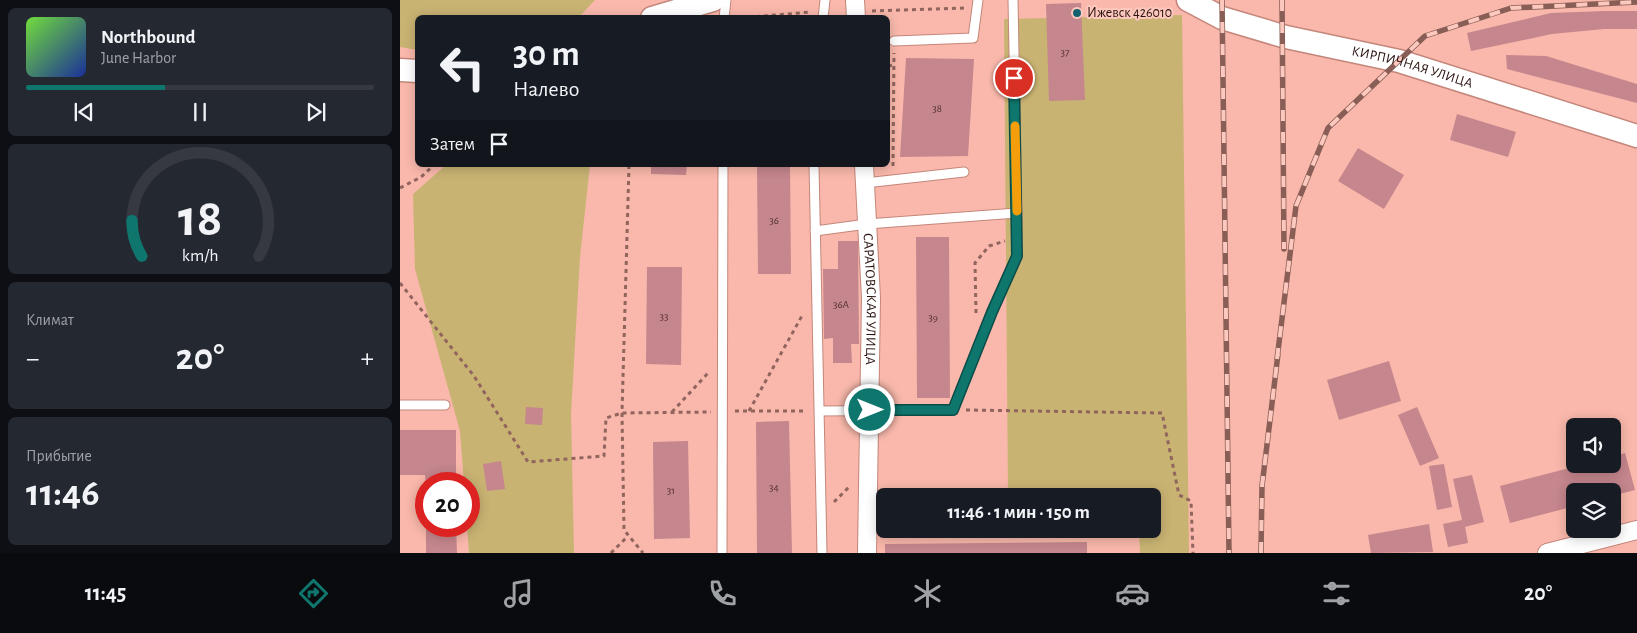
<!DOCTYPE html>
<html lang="ru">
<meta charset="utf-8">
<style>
:root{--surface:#171b24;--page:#242831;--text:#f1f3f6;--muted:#9ea1a6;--line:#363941;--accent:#0f766e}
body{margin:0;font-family:"Alegreya Sans",sans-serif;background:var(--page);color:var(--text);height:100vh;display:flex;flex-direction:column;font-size:19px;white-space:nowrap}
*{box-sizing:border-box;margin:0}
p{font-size:16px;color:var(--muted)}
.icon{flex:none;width:28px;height:28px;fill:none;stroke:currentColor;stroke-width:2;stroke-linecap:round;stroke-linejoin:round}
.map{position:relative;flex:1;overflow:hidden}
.side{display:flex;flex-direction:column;gap:8px;padding:8px;background:#0d0f14;width:400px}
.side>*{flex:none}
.guide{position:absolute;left:15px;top:15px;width:475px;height:152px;border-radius:8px;box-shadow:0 2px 12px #0003;background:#171b24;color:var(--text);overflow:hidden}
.tools{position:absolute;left:1166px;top:418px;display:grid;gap:10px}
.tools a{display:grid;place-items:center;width:55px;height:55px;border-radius:8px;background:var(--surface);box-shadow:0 2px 12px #0003;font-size:25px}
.speed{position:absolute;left:15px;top:472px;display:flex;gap:10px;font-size:25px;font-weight:700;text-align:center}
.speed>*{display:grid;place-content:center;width:65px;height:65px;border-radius:50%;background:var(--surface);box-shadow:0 2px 12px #0003;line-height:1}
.speed .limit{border:8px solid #d22;background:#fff;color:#111}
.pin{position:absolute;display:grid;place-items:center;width:42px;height:42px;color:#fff;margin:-21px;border:2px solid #fff;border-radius:50%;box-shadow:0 1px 5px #0007}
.me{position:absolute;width:55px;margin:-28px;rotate:90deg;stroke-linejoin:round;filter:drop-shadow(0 0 4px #0008)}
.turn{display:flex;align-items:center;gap:18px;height:105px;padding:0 15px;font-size:22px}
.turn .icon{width:65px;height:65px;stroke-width:2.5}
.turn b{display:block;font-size:35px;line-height:42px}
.then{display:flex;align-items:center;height:48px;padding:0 15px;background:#0003;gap:10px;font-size:19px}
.big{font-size:38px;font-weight:600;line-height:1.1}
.side .widget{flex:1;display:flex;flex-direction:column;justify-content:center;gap:8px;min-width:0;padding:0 18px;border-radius:8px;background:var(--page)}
.side .dial{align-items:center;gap:0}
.dial svg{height:130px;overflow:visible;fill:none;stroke:var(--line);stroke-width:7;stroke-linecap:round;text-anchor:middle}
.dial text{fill:var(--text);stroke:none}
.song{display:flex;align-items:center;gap:15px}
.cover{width:60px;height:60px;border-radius:8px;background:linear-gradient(135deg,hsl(100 70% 55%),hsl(230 70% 35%))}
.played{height:5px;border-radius:2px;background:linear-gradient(90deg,var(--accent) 40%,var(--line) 40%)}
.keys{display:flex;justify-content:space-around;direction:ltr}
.heat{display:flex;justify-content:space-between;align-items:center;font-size:28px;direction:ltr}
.trip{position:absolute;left:476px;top:488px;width:285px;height:50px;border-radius:8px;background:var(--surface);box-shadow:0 2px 12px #0003;font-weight:600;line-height:50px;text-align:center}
.tabs{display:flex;height:80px;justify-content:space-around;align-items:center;background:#090b0e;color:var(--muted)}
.tabs .icon{width:35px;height:35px}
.tabs .on{color:var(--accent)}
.tabs b{font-size:22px;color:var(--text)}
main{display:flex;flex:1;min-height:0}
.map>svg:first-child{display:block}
.green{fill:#c9b373}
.building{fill:#c5868d}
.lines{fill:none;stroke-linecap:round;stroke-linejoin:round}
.service-casing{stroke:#c4867a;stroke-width:11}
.minor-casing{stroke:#c4867a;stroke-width:20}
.tertiary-casing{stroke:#c4867a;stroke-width:25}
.path{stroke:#91655d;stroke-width:3;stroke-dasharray:4 4;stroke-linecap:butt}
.service{stroke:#fff;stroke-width:9}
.minor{stroke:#fff;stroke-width:18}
.tertiary{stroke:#fff;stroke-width:22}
.rail-casing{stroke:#885e56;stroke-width:5.5}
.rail{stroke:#fdc8be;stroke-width:4;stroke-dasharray:11;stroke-linecap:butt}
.route-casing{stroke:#0a4d48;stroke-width:12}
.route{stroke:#0f766e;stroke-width:9}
.slow{stroke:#f59e0b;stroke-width:9}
.poi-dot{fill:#15616d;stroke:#fdc8be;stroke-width:2}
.labels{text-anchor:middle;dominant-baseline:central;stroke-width:4;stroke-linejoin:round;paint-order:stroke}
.number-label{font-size:11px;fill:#502f2e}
.poi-label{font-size:14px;fill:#29120e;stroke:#fdc8be;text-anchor:start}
.street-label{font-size:14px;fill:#29120e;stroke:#fdc8be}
</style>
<main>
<section class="side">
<div class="widget">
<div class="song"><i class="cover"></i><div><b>Northbound</b><p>June Harbor</p></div></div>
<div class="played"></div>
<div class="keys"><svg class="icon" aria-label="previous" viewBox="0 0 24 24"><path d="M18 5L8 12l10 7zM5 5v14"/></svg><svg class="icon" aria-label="pause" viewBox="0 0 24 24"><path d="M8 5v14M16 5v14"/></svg><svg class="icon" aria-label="next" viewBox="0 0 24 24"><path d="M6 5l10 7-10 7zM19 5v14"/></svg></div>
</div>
<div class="widget dial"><svg viewBox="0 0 100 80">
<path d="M14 69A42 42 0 1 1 86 69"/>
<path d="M14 69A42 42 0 0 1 8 47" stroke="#0f766e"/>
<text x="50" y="56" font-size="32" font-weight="700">18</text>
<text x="50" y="72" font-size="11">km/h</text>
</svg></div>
<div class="widget"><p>Климат</p>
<div class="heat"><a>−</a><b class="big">20°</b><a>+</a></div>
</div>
<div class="widget"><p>Прибытие</p><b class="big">11:46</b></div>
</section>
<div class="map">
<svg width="1237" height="553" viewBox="0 0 1237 553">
<rect width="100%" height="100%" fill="#f9b8ab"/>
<path class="green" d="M0 0H195L179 17 18 18 17 50 0 47Z
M782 15 789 553H740L739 529H752V496H608L604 19Z
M46 165H190L180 257 171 414 174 553H69L67 526 69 484H64L60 431 15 269 13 194Z"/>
<path class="building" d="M681 3 685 100 649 101 646 4Z
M1205 11H1237V29H1204L1152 34 1071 51 1067 33 1151 13Z
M1106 55 1146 56 1237 84V103L1107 69Z
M506 58 574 59 568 156 500 157Z
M1057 114 1116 132 1108 157 1050 140Z
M958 148 1004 175 984 209 938 181Z
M251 165H287L286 175 251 174Z
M357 165H390L391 274H358Z
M516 237H549L550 398H517Z
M438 241H458L459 344H451L452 363H433V338L424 339 423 269H438Z
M247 267H282L281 365 246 364Z
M989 361 1001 401 939 420 927 380Z
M126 407 143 408 142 425 125 424Z
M1017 407 1039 458 1020 466 998 415Z
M389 421 392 553H357L356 422Z
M0 430H56V484H26L25 475H0Z
M288 441 290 538 254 539 253 442Z
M1225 453 1235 490 1212 496V491H1175V506L1110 523 1100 486 1185 464H1212V457Z
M101 461 105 489 87 491 83 464Z
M1044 464 1052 507 1037 510 1029 466Z
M1072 475 1084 522 1065 527 1068 543 1048 547 1043 524 1062 520 1053 479Z
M478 497H485V523H479Z
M1029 524 1033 552 971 553 968 535Z
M26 526H56L57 553H26Z
M687 542V553H485V544Z"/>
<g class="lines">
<defs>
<path id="service" d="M613 0 617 213
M324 18 326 0
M423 18 425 0
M494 41 573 38 578 0
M414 165 422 553
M465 183 564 172
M415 231 467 224 617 213V256L592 311 553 410 419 411
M0 405H45
M322 553 323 165"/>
<g id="minor">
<path d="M455 0 456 18"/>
<path id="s1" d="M464 165 471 298 467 553"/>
<path d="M1147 553 1237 530"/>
</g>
<g id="tertiary">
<path id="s2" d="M788 0 822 18 886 37 999 61 1237 136"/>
<path d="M252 18 313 0"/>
<path d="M0 70 18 71"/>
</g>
</defs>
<use href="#service" class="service-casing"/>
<use href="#minor" class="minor-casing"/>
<use href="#tertiary" class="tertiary-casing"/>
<path class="path" d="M472 11 564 8
M340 18 411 12
M488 66 493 65
M229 165 222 413 224 530 243 553
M493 166 494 53
M0 188 21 177 34 165
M0 283 74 376 128 462 204 456 206 418 222 413 311 412
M576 313 575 263 589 246 605 241
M566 410 762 413 779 495 791 501 793 553
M335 411H406
M349 411 403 314
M272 412 309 372
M434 502 451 485
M211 553 228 536"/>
<use href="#service" class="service"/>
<use href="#minor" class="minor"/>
<use href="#tertiary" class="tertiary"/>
<defs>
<path id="rail" d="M822 0 829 553
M882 0 884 249
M877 359 896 206 928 128 1025 36 1111 8 1237 2
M861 553 862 486 878 354"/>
</defs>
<use href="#rail" class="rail-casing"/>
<use href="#rail" class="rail"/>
</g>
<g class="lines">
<defs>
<path id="route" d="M470 410H553L592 312 617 256 614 78"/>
</defs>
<use href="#route" class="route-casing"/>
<use href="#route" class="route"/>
<path class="slow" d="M615 126 617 211"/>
</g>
<circle class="poi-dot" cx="677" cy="13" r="5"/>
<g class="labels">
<g class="number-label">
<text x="665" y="52">37</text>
<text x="537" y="108">38</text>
<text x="374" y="220">36</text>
<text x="441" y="304">36А</text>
<text x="264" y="316">33</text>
<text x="533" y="317">39</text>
<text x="374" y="487">34</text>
<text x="271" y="490">31</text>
</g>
<g class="poi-label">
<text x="687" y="13">Ижевск 426010</text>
</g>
<g class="street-label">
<text stroke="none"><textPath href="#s2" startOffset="235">КИРПИЧНАЯ УЛИЦА</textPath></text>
<text stroke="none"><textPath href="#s1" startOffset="134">САРАТОВСКАЯ УЛИЦА</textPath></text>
</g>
</g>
</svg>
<div class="tools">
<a><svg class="icon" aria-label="sound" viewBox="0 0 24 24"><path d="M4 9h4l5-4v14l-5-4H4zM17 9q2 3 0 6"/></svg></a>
<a><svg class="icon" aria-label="layers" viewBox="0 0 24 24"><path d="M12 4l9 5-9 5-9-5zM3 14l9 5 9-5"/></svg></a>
</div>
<div class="speed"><div class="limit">20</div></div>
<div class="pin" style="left:614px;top:78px;background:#d93025"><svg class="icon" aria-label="arrive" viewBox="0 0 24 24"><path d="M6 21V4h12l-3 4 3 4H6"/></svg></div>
<svg class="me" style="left:470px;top:410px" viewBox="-20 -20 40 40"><circle r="17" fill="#0f766e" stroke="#fff" stroke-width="3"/><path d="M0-11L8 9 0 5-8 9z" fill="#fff"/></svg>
<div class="trip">11:46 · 1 мин · 150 m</div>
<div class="guide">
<div class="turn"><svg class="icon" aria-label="left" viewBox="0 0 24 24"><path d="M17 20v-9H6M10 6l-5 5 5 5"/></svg><div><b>30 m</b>Налево</div></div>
<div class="then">Затем<svg class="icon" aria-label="arrive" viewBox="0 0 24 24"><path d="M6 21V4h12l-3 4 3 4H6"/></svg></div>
</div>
</div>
</main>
<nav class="tabs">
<b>11:45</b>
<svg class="icon on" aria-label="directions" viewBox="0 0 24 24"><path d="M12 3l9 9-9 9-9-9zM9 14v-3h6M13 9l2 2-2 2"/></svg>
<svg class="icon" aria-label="music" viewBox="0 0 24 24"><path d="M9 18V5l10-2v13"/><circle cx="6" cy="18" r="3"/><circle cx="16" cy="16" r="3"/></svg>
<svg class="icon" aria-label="phone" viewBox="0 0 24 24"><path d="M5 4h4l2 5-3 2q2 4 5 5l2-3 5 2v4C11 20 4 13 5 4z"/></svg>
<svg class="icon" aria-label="climate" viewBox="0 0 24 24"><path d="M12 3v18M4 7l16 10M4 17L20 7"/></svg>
<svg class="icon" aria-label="car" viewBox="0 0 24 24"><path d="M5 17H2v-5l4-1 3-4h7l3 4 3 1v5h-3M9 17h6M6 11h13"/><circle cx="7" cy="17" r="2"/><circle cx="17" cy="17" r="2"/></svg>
<svg class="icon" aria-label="filters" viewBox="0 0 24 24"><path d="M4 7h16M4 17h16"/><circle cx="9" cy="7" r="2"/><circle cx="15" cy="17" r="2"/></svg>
<b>20°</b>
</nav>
